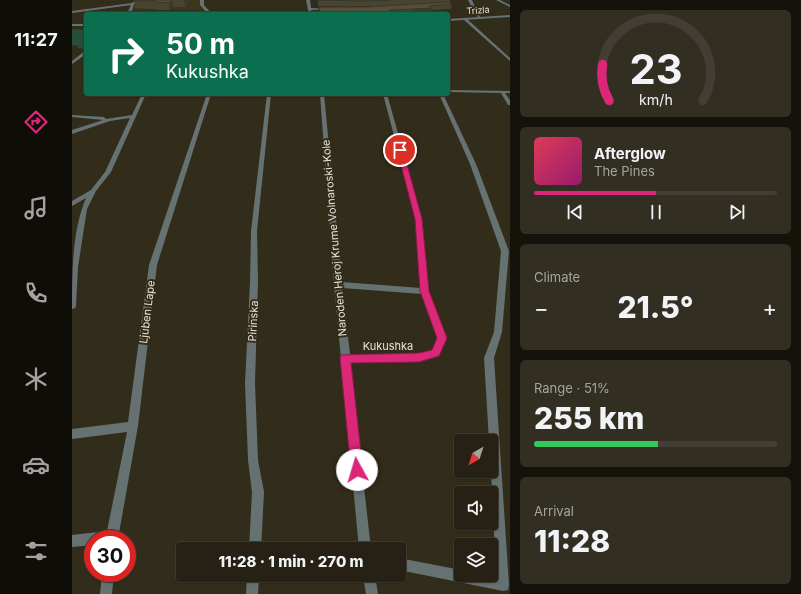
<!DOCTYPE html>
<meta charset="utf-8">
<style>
:root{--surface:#262114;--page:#322e22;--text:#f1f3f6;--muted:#a4a3a0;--line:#423e34;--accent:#db2777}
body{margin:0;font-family:Inter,sans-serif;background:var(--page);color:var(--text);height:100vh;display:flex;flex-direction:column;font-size:15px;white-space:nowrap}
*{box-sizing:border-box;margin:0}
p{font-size:13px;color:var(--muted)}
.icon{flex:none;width:22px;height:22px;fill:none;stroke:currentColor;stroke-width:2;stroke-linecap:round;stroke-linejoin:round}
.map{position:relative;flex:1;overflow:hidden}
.sheet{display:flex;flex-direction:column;gap:10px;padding:10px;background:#15120b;width:291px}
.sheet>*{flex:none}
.hud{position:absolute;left:12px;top:12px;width:366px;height:84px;border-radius:4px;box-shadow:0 1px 3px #0004,0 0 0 1px var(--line);background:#0b6e4f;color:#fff;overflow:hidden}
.needle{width:26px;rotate:219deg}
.fabs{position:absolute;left:382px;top:434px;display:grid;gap:8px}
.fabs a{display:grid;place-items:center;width:44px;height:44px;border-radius:4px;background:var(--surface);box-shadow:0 1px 3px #0004,0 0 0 1px var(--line);font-size:20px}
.speed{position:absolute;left:12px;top:530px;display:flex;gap:8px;font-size:20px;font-weight:700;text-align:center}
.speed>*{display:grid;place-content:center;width:52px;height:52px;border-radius:50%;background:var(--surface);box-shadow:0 1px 3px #0004,0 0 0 1px var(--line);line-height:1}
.speed .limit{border:6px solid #d22;background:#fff;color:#111}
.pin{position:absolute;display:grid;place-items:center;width:34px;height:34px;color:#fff;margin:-17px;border:2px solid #fff;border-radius:50%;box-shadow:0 1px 4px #0007}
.me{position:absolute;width:44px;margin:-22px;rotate:354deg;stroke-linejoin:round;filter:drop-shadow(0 0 3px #0008)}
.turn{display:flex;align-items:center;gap:14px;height:84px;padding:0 16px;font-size:18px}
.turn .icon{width:52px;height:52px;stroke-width:2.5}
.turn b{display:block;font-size:28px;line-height:34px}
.big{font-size:30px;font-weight:800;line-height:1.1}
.sheet .widget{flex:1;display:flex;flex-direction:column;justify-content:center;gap:6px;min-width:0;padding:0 14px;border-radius:6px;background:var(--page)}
.sheet .dial{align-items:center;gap:0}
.dial svg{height:104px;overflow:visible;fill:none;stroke:var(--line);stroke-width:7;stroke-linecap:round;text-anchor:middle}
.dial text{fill:var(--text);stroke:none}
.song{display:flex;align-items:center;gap:12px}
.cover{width:48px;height:48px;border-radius:6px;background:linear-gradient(135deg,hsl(350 70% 55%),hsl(320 70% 35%))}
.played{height:4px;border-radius:2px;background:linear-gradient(90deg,var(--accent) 50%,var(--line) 50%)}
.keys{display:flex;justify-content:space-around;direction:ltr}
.heat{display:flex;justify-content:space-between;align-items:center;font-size:22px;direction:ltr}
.charge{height:6px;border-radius:3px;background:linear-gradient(90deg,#34c759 51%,var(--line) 0)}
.trip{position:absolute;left:104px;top:542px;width:230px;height:40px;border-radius:4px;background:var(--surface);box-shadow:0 1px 3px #0004,0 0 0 1px var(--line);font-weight:800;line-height:40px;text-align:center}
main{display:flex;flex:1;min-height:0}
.dock{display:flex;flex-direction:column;width:72px;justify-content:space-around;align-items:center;background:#0f0d08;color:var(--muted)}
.dock .icon{width:28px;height:28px}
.dock .current{color:var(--accent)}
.dock b{font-size:18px;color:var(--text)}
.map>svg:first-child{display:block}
.built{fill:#3d351b}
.green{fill:#274e3c}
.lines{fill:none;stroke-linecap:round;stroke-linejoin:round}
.minor{fill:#667272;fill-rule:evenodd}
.tertiary{fill:#667272;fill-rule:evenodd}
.wall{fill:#484433}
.shaded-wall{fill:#3b3729}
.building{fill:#544f3b;stroke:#3b3729}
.route{fill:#db2777;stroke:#8e194d}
.labels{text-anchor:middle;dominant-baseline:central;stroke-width:4;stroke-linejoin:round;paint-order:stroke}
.far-street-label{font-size:9px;fill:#e6e3d7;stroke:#322c1a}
.street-label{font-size:11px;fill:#e6e3d7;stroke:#322c1a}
</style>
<main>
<nav class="dock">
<b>11:27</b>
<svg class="icon current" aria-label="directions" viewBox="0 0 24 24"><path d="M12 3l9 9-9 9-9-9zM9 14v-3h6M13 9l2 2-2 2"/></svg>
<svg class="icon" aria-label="music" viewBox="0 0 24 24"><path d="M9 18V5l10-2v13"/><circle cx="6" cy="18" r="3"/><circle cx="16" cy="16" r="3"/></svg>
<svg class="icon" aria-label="phone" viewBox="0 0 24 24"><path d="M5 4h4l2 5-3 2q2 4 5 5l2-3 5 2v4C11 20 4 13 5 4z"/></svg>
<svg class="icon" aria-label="climate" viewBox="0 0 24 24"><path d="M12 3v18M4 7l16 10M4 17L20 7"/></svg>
<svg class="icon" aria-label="car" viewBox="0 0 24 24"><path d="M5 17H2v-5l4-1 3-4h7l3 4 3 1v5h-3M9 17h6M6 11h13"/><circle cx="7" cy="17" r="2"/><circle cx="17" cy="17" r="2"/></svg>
<svg class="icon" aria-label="filters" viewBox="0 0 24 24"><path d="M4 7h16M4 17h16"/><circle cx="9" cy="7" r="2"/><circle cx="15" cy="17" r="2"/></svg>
</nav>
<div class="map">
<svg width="438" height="594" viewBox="0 0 438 594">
<rect width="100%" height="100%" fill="#322c1a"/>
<path class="built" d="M66 0H130L129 2 134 10H57L61 4Z"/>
<path class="green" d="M0 29 14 30V49L5 48 7 46 0 45Z"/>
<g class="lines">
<path class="minor" d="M64 0H68L62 4 59 14H55L59 5 0 13V11L60 3Z
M128 0H132V5L140 14H136L128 5Z
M234 0H238L239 8 259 9 239 10 240 13 237 14Z
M396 0H400L406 14 410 19C402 17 400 7 396 0Z
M392 18H394L438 58V61L392 20Z
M13 51H14V54L0 64V61Z
M376 90 438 91V93H433L438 100V105H436L429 93 376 92Z
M70 94H74L39 172 24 191 15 209 6 267 4 306 3 308 0 309C0 274 0 230 14 198L0 206V201L19 190 33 172 58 118 38 121 0 134V130L31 120 0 117V115L32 117 34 119 60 115Z
M135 94H139L85 265 66 426 46 539H21V545L0 547V535L35 531 55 432 0 439V429L56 422 77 265Z
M195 94H199L185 231 186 282 183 383 186 460 192 492 189 549H177L180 492 176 460 173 383 178 282 179 231Z
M248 94H252L270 282 349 288 344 219 311 94H315L350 219 357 291 374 338 367 356 347 362H278L299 549H287L262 285ZM270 288 350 294 366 338 361 350 347 354H278Z
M367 94H371L404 164 437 251 430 332 422 358 437 585 436 590 431 591 327 570V558L389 570V575H413L424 577 419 471V441H417L412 358 422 332 429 251 398 164Z
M30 573H42L40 594H28Z
M175 575H187L186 594H174Z
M291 575H303L306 594H294Z"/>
<path class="tertiary" d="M424 0H428L438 5V7Z
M438 15V17L376 21V19Z
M0 24H14V26H0Z"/>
</g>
<path class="wall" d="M62 0H119L113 7H102L98 10H84V9L63 8 62 1Z
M246 0H378V3L380 4 379 9 359 10 358 12 341 14H247V7H295L320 6H246Z"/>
<path class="shaded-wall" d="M100 0 102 7 98 10 97 3Z
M112 0H119L113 7Z
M359 8 358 12 341 14 342 9Z"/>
<path class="building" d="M62 0H100L97 3 83 2 84 1H62Z
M246 0H318L295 1Z
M377 2 380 4 357 6 359 8 342 9 317 10 319 12H306L307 14H248L247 7H295Z"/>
<path class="route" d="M326 148 331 150 350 219 357 291 375 338 367 356 347 362 279 363 291 470 289 474 285 476 281 474 279 470 268 358 269 355 347 353 360 350 365 338 348 291 343 219 325 150Z"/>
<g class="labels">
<g class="far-street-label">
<text transform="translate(406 10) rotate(-4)">Trizla</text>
</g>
<g class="street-label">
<text transform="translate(262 238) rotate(-95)">Naroden Heroj Krume Volnaroski-Kole</text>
<text transform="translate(75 312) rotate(-83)">Ljuben Lape</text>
<text transform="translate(181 321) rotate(-87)">Pirinska</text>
<text x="316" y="346">Kukushka</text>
</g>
</g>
</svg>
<div class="fabs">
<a><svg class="needle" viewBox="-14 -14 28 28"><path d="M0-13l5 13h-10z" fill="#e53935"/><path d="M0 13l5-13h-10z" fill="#a4a3a0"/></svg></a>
<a><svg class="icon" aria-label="sound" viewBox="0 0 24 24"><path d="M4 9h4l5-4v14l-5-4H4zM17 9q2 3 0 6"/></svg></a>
<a><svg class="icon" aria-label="layers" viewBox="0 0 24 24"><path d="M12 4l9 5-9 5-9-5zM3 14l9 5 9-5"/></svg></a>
</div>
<div class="speed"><div class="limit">30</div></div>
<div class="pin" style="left:328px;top:150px;background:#d93025"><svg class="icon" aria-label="arrive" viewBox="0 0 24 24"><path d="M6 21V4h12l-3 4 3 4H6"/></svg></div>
<svg class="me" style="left:285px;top:470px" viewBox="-20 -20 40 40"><circle r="19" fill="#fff"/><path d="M0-13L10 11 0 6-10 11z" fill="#db2777"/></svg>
<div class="trip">11:28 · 1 min · 270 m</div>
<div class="hud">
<div class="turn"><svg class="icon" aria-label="right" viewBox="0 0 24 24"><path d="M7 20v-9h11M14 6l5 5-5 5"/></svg><div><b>50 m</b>Kukushka</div></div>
</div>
</div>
<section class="sheet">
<div class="widget dial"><svg viewBox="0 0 100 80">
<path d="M14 69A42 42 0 1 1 86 69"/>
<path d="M14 69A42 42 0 0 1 9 41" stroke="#db2777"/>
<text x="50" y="56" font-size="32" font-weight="700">23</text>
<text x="50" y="72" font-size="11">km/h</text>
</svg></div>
<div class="widget">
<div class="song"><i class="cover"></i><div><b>Afterglow</b><p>The Pines</p></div></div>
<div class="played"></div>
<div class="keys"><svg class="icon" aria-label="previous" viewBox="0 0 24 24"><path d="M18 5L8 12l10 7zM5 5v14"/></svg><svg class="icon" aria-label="pause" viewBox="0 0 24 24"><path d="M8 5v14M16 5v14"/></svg><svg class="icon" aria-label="next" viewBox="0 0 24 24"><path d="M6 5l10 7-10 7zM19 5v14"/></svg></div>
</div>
<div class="widget"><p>Climate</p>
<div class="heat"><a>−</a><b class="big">21.5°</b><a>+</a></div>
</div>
<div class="widget"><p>Range · 51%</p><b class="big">255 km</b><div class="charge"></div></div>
<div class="widget"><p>Arrival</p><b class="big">11:28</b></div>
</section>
</main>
